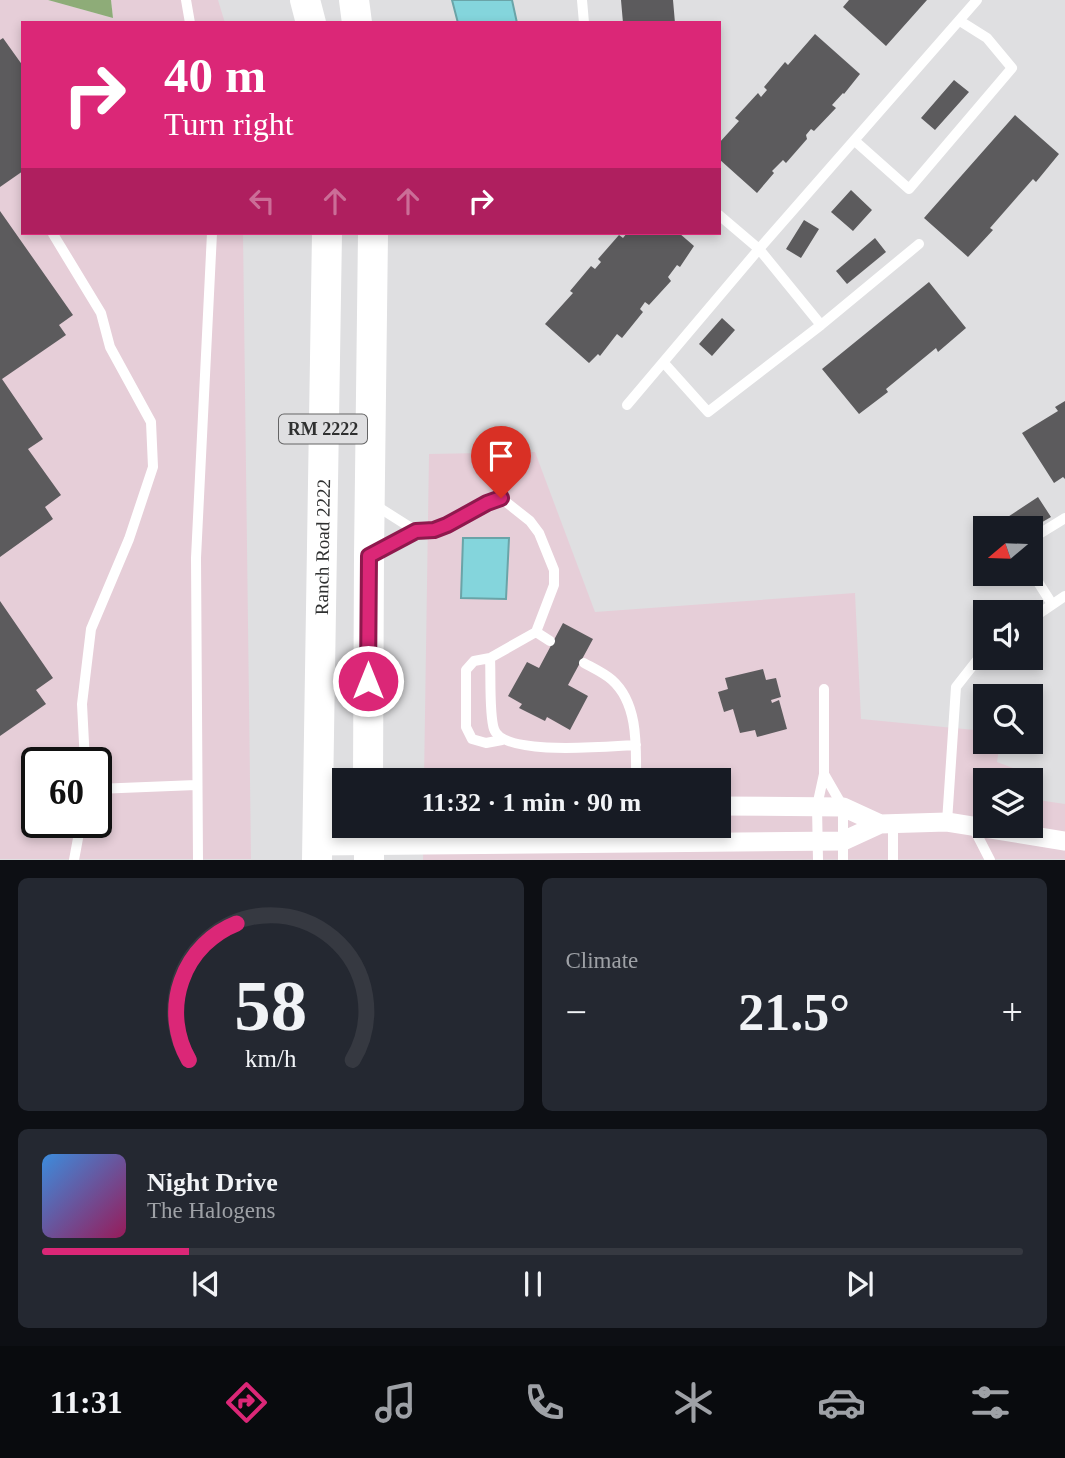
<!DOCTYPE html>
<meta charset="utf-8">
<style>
:root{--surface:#171b24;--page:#242831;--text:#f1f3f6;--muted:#9ea1a6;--line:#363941;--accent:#db2777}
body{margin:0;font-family:"Times New Roman",serif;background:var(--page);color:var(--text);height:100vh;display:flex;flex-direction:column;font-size:26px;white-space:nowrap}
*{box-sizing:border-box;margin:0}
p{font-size:23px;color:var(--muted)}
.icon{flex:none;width:38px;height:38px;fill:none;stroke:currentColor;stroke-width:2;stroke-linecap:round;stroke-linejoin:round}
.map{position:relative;height:860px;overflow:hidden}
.drawer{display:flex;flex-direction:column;gap:18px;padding:18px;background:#0d0f14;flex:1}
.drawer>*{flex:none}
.guide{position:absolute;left:21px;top:21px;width:700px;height:214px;border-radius:0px;box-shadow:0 4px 10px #0003;background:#db2777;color:#fff;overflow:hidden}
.needle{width:46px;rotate:251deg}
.buttons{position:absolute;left:973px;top:516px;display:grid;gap:14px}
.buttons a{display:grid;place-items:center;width:70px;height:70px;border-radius:0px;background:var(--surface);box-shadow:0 4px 10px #0003;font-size:35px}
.speed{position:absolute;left:21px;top:747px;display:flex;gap:14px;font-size:35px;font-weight:700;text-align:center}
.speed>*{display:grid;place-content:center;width:91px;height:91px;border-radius:50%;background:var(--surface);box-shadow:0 4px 10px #0003;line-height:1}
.speed .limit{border:4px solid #111;border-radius:10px;background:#fff;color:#111}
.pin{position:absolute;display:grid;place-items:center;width:60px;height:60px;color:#fff;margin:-72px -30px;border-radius:50% 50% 50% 0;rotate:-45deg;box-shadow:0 0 7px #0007}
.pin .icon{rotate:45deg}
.me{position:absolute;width:77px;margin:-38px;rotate:0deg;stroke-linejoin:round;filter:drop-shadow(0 0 5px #0008)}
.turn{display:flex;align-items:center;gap:24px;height:147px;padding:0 28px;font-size:32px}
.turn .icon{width:91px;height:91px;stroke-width:2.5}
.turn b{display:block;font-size:49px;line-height:60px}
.lanes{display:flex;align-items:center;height:66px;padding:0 28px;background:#0003;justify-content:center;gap:35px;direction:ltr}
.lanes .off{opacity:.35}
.big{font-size:52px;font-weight:800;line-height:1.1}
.drawer .card{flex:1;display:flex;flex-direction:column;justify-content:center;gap:10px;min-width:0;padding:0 24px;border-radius:10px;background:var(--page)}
.drawer .dial{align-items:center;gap:0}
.dial svg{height:182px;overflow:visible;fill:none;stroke:var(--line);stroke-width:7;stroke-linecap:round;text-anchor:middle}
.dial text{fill:var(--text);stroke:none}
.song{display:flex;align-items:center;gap:21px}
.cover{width:84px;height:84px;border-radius:10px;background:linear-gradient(135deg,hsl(210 70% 55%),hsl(330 70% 35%))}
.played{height:7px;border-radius:4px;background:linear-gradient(90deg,var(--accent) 15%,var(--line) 15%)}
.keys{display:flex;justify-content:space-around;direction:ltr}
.heat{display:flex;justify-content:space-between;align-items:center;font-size:38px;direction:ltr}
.drawer .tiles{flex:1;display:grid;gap:18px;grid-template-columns:1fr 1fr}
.card:last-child{grid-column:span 2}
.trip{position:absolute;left:332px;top:768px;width:399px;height:70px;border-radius:0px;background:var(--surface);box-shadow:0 4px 10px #0003;font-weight:800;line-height:70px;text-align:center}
.menu{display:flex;height:112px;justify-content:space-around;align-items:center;background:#090b0e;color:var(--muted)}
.menu .icon{width:49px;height:49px}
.menu .current{color:var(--accent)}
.menu b{font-size:32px;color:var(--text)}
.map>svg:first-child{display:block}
.commercial{fill:#e6ced8;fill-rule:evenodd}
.forest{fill:#8eac78}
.water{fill:#84d5dc;stroke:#6aa4a8;stroke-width:2}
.building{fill:#5c5b5d}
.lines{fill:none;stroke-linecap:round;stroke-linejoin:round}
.service{stroke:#fff;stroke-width:10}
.minor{stroke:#fff;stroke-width:19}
.primary{stroke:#fff;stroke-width:30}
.route-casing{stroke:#8e194d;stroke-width:18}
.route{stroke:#db2777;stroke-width:12}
.labels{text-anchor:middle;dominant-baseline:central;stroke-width:7;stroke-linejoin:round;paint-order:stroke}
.shield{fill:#dfdfe1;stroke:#646465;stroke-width:2}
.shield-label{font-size:18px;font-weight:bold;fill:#2f3030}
.street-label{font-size:19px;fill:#2f3030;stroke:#dfdfe1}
</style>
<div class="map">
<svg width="1065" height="860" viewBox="0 0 1065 860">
<rect width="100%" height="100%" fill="#dfdfe1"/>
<path class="commercial" d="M0 0H48L113 18 111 0H218L225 23H23V233H243L251 859H0ZM37 763H96V822H37Z
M535 452 595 612 855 593 861 719 985 731V742H1000L997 762 1013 768 1015 780H985V826H1031V799L1065 804V859L423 860 424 826H719V780H424L429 454Z"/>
<path class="forest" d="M48 0H111L113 18Z"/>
<path class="water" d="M452 0H512L517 23H458Z
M463 538H509L506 599 461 598Z"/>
<path class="building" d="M621 0H673L675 23H623Z
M849 0H927L886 46 843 7Z
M815 34 860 74 844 94 843 93 832 105 836 108 814 131 811 129 806 135 807 139 786 163 783 160 772 171 774 173 757 193 719 159V143L739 121 735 118 758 93 761 97 767 90 764 87 785 62 788 65Z
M3 38 23 66V171L0 187V40Z
M954 80 969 92 935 130 921 118Z
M1015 115 1059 154 1036 182 1033 179 990 228 993 230 968 257 924 218Z
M851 190 872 210 853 231 831 212Z
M0 211 73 315 59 325 66 335 2 379 43 439 28 449 61 495 45 507 53 519 0 557Z
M804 220 819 229 801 258 786 249Z
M627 233H679L694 246 680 267 677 265 668 277 671 281 649 305 645 302 640 309 643 312 622 338 617 334 600 356 598 354 589 363 545 324 573 293 570 291 591 266 595 269 601 262 598 259 619 235 623 238Z
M875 238 886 252 847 284 836 271Z
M929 282 966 328 938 352 936 348 886 389 888 392 859 414 822 369Z
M722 318 735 330 712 356 699 344Z
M1065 401V479L1063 477 1054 483 1022 433 1058 411 1055 407Z
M1038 497 1051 517 1032 528H991Z
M0 601 53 678 36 690 46 704 0 736Z
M563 623 593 639 568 685 588 696 570 730 547 717 545 721 519 708 522 704 508 696 527 662 539 668Z
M763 669 766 680 776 678 781 697 771 700 772 703 779 700 787 729 757 737 755 730 740 733 733 709 724 712 718 692 728 689 725 678Z"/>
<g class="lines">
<path class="service" d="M186 0 190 23
M582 0 584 23
M855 141 909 189 1012 68 987 38 960 21
M719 215 759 249 977 0
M53 234 101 313 110 347 151 422 153 467 129 539 91 629 82 704 85 763
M664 363 708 412 821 325 919 244
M627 405 759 249 821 325
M375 505 416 531
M1031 539 1065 518
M374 553 416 531 434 530 448 525 487 503 501 498 530 521 539 533 554 570V585L536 632 490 658C491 674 489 715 494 729 503 757 610 746 636 745
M1031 571 1052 604
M1031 619 1065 596
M536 632 550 641
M490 658 474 661 466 670V727L472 739 486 743 502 740
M584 663C593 668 604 673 612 680 639 704 636 748 636 780
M824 774 843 807V860
M96 789 196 785
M947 822 956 687 985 650
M893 824V860
M972 825 990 860
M74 860 81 822
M198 860 196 558 212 233
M818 860 817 806 824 774V689"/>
<path class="minor" d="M719 806 843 807 880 824 947 822 1065 841
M317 810 345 809
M317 846 843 841 880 824"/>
<g class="primary">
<path d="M305 0 311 23"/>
<path d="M354 0 357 23"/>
<path d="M368 780 369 556 373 233"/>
<path d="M369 826V860"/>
<path id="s1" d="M317 860 327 233"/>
</g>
</g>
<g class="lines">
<defs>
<path id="route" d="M368 681 369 556 416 531 434 530 447 525 487 503 501 498"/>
</defs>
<use href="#route" class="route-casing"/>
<use href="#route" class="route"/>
</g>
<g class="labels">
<rect class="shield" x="279" y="414.5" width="88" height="29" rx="5"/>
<g class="shield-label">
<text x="323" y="429">RM 2222</text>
</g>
<g class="street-label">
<text stroke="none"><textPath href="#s1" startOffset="313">Ranch Road 2222</textPath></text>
</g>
</g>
</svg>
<div class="buttons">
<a><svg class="needle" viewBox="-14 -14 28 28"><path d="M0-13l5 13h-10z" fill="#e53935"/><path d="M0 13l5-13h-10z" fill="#9ea1a6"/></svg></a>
<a><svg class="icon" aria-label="sound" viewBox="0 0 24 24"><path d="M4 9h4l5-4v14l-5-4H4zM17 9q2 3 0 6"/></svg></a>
<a><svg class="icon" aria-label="search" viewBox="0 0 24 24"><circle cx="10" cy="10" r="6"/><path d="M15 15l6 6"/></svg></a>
<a><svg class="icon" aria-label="layers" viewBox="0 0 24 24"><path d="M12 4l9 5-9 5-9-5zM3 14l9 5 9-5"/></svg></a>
</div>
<div class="speed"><div class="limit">60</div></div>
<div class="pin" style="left:501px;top:498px;background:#d93025"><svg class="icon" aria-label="arrive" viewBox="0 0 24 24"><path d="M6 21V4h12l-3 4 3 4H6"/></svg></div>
<svg class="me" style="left:368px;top:681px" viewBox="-20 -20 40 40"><circle r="17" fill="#db2777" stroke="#fff" stroke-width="3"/><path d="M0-11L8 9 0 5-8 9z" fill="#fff"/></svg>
<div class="trip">11:32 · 1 min · 90 m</div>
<div class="guide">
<div class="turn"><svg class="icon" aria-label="right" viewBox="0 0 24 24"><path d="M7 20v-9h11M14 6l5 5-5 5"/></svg><div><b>40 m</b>Turn right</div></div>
<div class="lanes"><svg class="icon off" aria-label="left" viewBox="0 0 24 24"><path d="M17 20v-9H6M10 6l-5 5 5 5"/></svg><svg class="icon off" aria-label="ahead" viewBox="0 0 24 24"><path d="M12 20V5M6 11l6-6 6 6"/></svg><svg class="icon off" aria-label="ahead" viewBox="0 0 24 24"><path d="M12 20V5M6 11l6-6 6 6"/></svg><svg class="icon" aria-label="right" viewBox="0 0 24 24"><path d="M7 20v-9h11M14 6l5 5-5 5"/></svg></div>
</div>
</div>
<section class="drawer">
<div class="tiles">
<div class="card dial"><svg viewBox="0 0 100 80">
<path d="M14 69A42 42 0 1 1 86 69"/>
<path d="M14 69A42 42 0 0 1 35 9" stroke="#db2777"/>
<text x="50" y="56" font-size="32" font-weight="700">58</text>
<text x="50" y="72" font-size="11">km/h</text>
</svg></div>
<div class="card"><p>Climate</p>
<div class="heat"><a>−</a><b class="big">21.5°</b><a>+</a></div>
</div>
<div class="card">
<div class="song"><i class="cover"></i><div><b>Night Drive</b><p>The Halogens</p></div></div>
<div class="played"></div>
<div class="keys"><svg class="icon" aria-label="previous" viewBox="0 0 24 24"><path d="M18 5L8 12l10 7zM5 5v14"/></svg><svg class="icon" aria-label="pause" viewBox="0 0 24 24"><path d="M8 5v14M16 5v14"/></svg><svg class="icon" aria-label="next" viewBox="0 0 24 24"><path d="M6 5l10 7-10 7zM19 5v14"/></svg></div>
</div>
</div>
</section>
<nav class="menu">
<b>11:31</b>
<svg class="icon current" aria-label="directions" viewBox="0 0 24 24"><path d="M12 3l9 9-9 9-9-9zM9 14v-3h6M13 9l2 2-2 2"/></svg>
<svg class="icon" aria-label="music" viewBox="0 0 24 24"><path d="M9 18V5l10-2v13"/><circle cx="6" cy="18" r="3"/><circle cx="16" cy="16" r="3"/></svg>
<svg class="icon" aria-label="phone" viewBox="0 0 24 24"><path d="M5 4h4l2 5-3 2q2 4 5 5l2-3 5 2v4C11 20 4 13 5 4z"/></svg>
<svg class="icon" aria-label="climate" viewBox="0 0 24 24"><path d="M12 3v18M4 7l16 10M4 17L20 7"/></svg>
<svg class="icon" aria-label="car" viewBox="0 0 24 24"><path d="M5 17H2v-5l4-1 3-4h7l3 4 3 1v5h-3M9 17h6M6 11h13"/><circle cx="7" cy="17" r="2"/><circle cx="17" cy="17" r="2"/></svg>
<svg class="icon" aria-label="filters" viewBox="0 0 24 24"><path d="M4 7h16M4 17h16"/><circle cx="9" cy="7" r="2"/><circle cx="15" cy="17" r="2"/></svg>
</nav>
